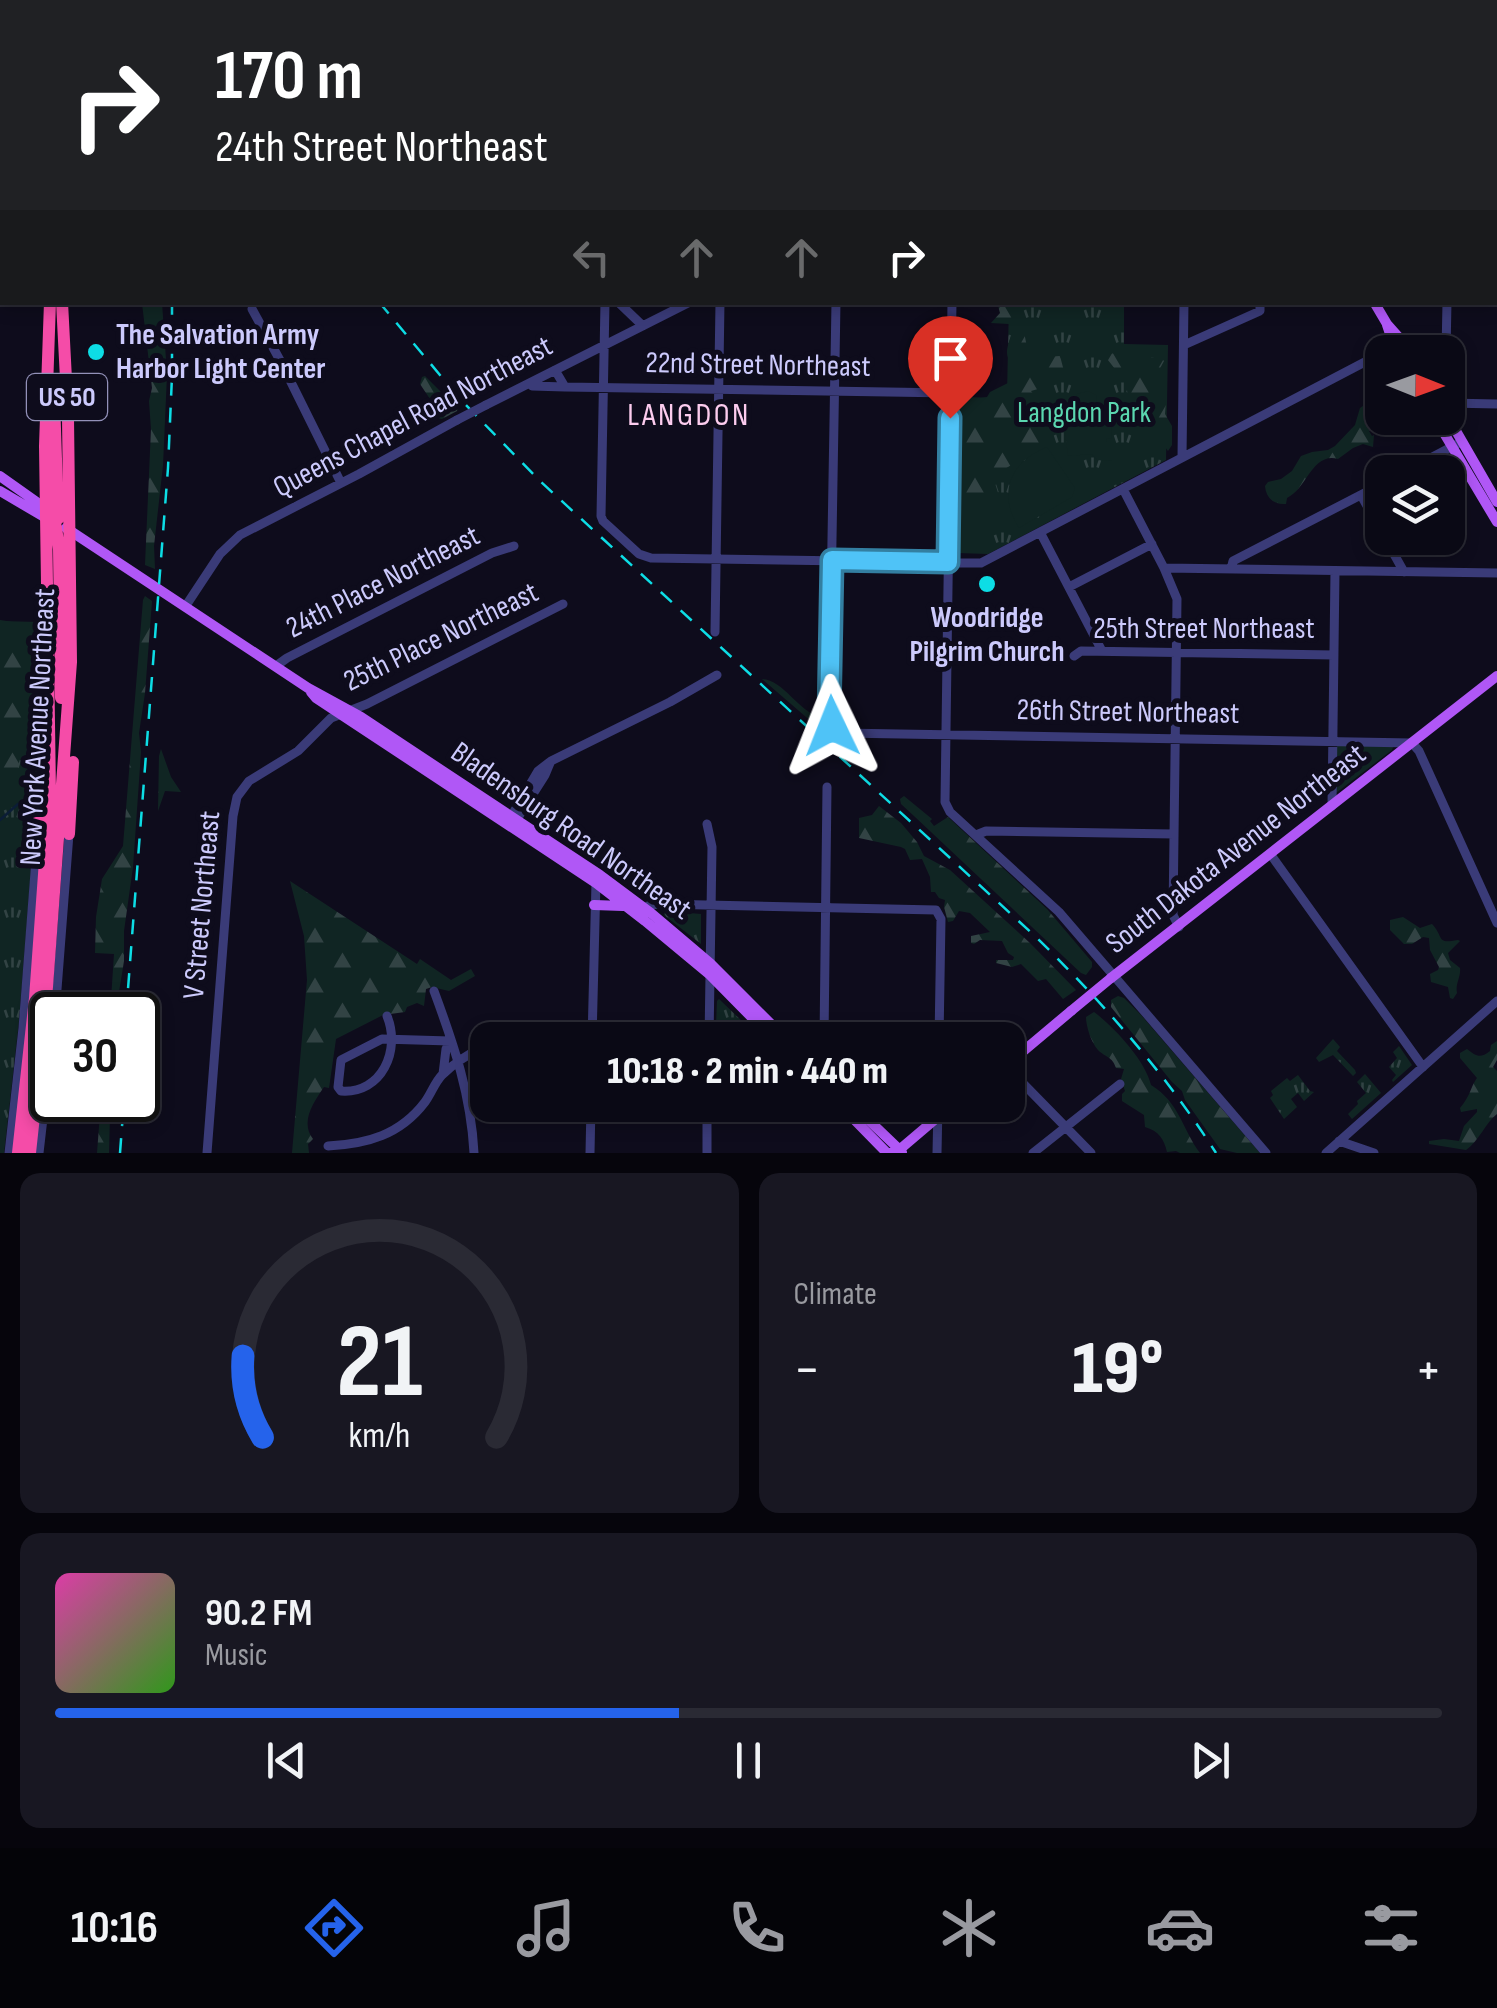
<!DOCTYPE html>
<meta charset="utf-8">
<style>
:root{--surface:#0a0915;--page:#181722;--text:#f1f3f6;--muted:#999aa0;--line:#2a2a34;--accent:#2563eb}
body{margin:0;font-family:"Sofia Sans Condensed",sans-serif;background:var(--page);color:var(--text);height:100vh;display:flex;flex-direction:column;font-size:38px;white-space:nowrap}
*{box-sizing:border-box;margin:0}
p{font-size:32px;color:var(--muted)}
.icon{flex:none;width:55px;height:55px;fill:none;stroke:currentColor;stroke-width:2;stroke-linecap:round;stroke-linejoin:round}
.map{position:relative;height:1153px;overflow:hidden}
.details{display:flex;flex-direction:column;gap:20px;padding:20px;background:#06050c;flex:1}
.details>*{flex:none}
.top-card{position:absolute;left:0px;top:0px;width:1498px;height:305px;box-shadow:0 5px 15px #0003,0 0 0 2px var(--line);background:#202124;color:#fff;overflow:hidden}
.needle{width:65px;rotate:91deg}
.tools{position:absolute;left:1365px;top:335px;display:grid;gap:20px}
.tools a{display:grid;place-items:center;width:100px;height:100px;border-radius:20px;background:var(--surface);box-shadow:0 5px 15px #0003,0 0 0 2px var(--line);font-size:50px}
.speed{position:absolute;left:30px;top:992px;display:flex;gap:20px;font-size:50px;font-weight:700;text-align:center}
.speed>*{display:grid;place-content:center;width:130px;height:130px;border-radius:50%;background:var(--surface);box-shadow:0 5px 15px #0003,0 0 0 2px var(--line);line-height:1}
.speed .limit{border:5px solid #111;border-radius:15px;background:#fff;color:#111}
.pin{position:absolute;display:grid;place-items:center;width:85px;height:85px;color:#fff;margin:-102px -42px;border-radius:50% 50% 50% 0;rotate:-45deg;box-shadow:0 0 10px #0007}
.pin .icon{rotate:45deg}
.me{position:absolute;width:110px;margin:-55px;rotate:358deg;stroke-linejoin:round;filter:drop-shadow(0 0 8px #0008)}
.turn{display:flex;align-items:center;gap:35px;height:210px;padding:0 50px;font-size:45px}
.turn .icon{width:130px;height:130px;stroke-width:2.5}
.turn b{display:block;font-size:70px;line-height:85px}
.lanes{display:flex;align-items:center;height:95px;padding:0 50px;background:#0003;justify-content:center;gap:50px;direction:ltr}
.lanes .off{opacity:.35}
.big{font-size:75px;font-weight:800;line-height:1.1}
.details .widget{flex:1;display:flex;flex-direction:column;justify-content:center;gap:15px;min-width:0;padding:0 35px;border-radius:20px;background:var(--page)}
.details .dial{align-items:center;gap:0}
.dial svg{height:260px;overflow:visible;fill:none;stroke:var(--line);stroke-width:7;stroke-linecap:round;text-anchor:middle}
.dial text{fill:var(--text);stroke:none}
.song{display:flex;align-items:center;gap:30px}
.cover{width:120px;height:120px;border-radius:15px;background:linear-gradient(135deg,hsl(320 70% 55%),hsl(110 70% 35%))}
.played{height:10px;border-radius:5px;background:linear-gradient(90deg,var(--accent) 45%,var(--line) 45%)}
.keys{display:flex;justify-content:space-around;direction:ltr}
.heat{display:flex;justify-content:space-between;align-items:center;font-size:55px;direction:ltr}
.details .tiles{flex:1;display:grid;gap:20px;grid-template-columns:1fr 1fr}
.widget:last-child{grid-column:span 2}
.trip{position:absolute;left:470px;top:1022px;width:555px;height:100px;border-radius:20px;background:var(--surface);box-shadow:0 5px 15px #0003,0 0 0 2px var(--line);font-weight:800;line-height:100px;text-align:center}
.tabs{display:flex;height:160px;justify-content:space-around;align-items:center;background:#040408;color:var(--muted)}
.tabs .icon{width:70px;height:70px}
.tabs .selected{color:var(--accent)}
.tabs b{font-size:45px;color:var(--text)}
.map>svg:first-child{display:block}
.grass{fill:url(#grass-tufts)}
.forest{fill:url(#forest-firs)}
.pitch{fill:#102523}
.lines{fill:none;stroke-linecap:round;stroke-linejoin:round}
.stream{stroke:#0b1d36;stroke-width:2.5}
.minor{stroke:#3a3b78;stroke-width:9}
.major{stroke:#b057f6;stroke-width:10}
.highway{stroke:#f54ca8;stroke-width:12}
.rail{stroke:#0ddde5;stroke-width:2.5;stroke-dasharray:15 12;stroke-linecap:butt}
.minor-bridge{stroke:#3a3b78;stroke-width:9}
.major-bridge{stroke:#b057f6;stroke-width:10}
.route-casing{stroke:#337fa1;stroke-width:25}
.route{stroke:#4fc3f7;stroke-width:18}
.poi-dot{fill:#0ddde5;stroke:#0e0c1c;stroke-width:4}
.labels{text-anchor:middle;dominant-baseline:central;stroke-width:10;stroke-linejoin:round;paint-order:stroke}
.shield{fill:#0e0c1c;stroke:#9391b9;stroke-width:2.5}
.shield-label{font-size:28px;font-weight:bold;fill:#cccafc}
.poi-label{font-size:30px;font-weight:bold;fill:#cccafc;stroke:#0e0c1c;text-anchor:start}
.street-label{font-size:30px;fill:#cccafc;stroke:#0e0c1c}
.park-label{font-size:30px;fill:#5bd7b0;stroke:#0e0c1c}
.neighbourhood-label{font-size:32px;letter-spacing:2.5px;fill:#fcccee;stroke:#0e0c1c}
</style>
<div class="map">
<svg width="1497" height="1153" viewBox="0 0 1497 1153">
<defs>
<pattern id="grass-tufts" width="24" height="20" patternUnits="userSpaceOnUse" patternTransform="scale(2.5)"><rect width="24" height="20" fill="#102523"/><path d="M3 7l-1-3M5 7V3M7 7l1-3M15 17l-1-3M17 17v-4M19 17l1-3" fill="none" stroke="#324344"/></pattern>
<pattern id="forest-firs" width="22" height="20" patternUnits="userSpaceOnUse" patternTransform="scale(2.5)"><rect width="22" height="20" fill="#102523"/><path d="M5 1l3.5 6h-7zM16 11l3.5 6h-7z" fill="#324344"/></pattern>
</defs>
<rect width="100%" height="100%" fill="#0e0c1c"/>
<path class="grass" d="M967 0H1128V2H967Z
M1009 303H1124V344L1168 345 1166 460 988 554 959 553 962 397 1004 398 1007 395Z
M0 621 37 622 41 742 19 1021 4 1153H0Z
M1337 745 1391 746 1393 747 1392 750 1336 793Z
M665 911 701 914V944L664 915Z
M719 999 745 1024V1026L716 1025 717 1001Z
M1333 1039 1340 1047 1337 1051 1355 1070 1356 1073 1353 1076 1333 1055 1319 1062 1316 1058Z
M1399 1046 1412 1065 1393 1082 1392 1080 1396 1075 1389 1067 1397 1058 1393 1052Z
M1365 1074 1381 1093 1352 1119 1348 1114 1358 1104 1357 1101 1366 1093 1357 1082Z
M1298 1075 1310 1091 1314 1092 1304 1101 1298 1093 1291 1099 1297 1107 1284 1119 1270 1098 1273 1095 1271 1091 1287 1078 1290 1081Z"/>
<path class="forest" d="M142 303H162L167 374 163 465 154 546 155 569 145 565 151 429 149 401 152 388Z
M993 303H1018L1027 347 1043 348 1046 357 1060 356 1065 375 1055 384 1031 391 1034 395 1055 398C1063 411 1058 414 1052 426 1047 433 1049 438 1043 446L998 473 995 483 999 496 998 508 988 518 971 521 961 530H957L955 522 957 416 960 404 965 401 987 397 990 392 1010 382 1017 370C1000 353 1009 348 1013 327L1009 324 991 323 1000 313 998 306Z
M1115 353C1129 363 1144 357 1160 357L1164 361 1158 372V387L1166 401 1165 414 1172 426V445L1168 451 1157 436 1140 427 1136 423 1137 411 1134 404H1129L1126 383 1104 355Z
M425 376 458 409 457 411 442 419 437 418 434 405 420 384 422 377Z
M1379 395 1382 396V401L1374 405 1377 422 1375 430 1369 431 1372 436 1374 435 1373 447 1363 444 1353 448 1338 459C1312 452 1307 489 1287 498L1286 504C1274 505 1266 498 1265 486L1268 482 1281 479 1292 471 1301 456 1312 452 1328 450 1335 446 1355 425 1360 408Z
M145 596 152 601 145 693 139 733 141 752 133 867 124 931V961L119 992V1015H110L114 954 95 953 96 917 102 879 123 846 143 600Z
M0 620 25 624 33 634 35 711 16 772 0 787Z
M762 679C784 680 798 712 822 718L828 732 838 737V741L835 742Z
M161 749 171 777 181 792 165 791 158 811 159 756Z
M904 796 932 819 930 821 934 826 948 817 1047 909 1092 962V967L1086 975 1081 973 914 816 901 804 900 799Z
M879 806 901 823 917 842 924 856 950 870 1030 943 1076 990 1063 999 1046 979 1038 981 1021 964 1012 967 996 963V960H1013L1014 957 1008 953 1002 941 980 940 974 944 971 943V936L990 932 970 913 959 911 953 921 948 922 944 907 945 900 939 898 935 892H931L930 877 922 859 910 860 905 849 901 847 859 838V818L872 815Z
M290 881 417 964 420 959 451 980 471 969 475 976 449 991 432 987 426 989 424 1006 417 1003 407 1007 405 1012 383 1015 336 1039 329 1088 324 1087C313 1103 300 1122 313 1139L308 1144 309 1153H292L307 980 304 936Z
M1403 917 1420 928 1432 924C1445 938 1435 944 1458 940L1460 941 1448 953 1450 960 1460 968C1461 977 1455 984 1457 993L1453 999 1450 998 1448 987 1431 982 1430 974 1438 970 1439 967 1430 950 1429 938 1423 937 1412 944H1404L1390 930V920Z
M1118 996 1124 998 1141 1015 1260 1153H1237L1220 1149 1185 1100 1182 1091 1172 1082 1111 1007V1000Z
M1094 1012C1114 1027 1145 1060 1151 1085 1180 1103 1182 1129 1200 1153H1180L1176 1151 1167 1152C1164 1139 1159 1131 1145 1127L1144 1115 1122 1101V1094L1125 1091 1121 1079 1124 1069 1116 1068C1112 1056 1106 1058 1098 1050 1091 1042 1086 1026 1086 1017Z
M1497 1041V1060L1493 1067 1497 1071V1114C1486 1122 1479 1141 1466 1150L1429 1144V1141L1444 1139 1459 1141 1464 1126 1477 1112V1109L1461 1112 1460 1108C1471 1095 1470 1088 1477 1078L1460 1058V1053L1467 1049C1476 1056 1480 1059 1490 1051L1491 1045Z
M101 1100H112L113 1102 110 1115 109 1153H97Z"/>
<path class="pitch" d="M1088 391 1096 395 1098 413H1105L1106 419H1108L1109 425H1111L1112 438 1106 439 1107 442H1112V461L1097 460 1092 454 1068 456 1065 432 1074 422 1077 394Z
M1047 447 1075 488 1072 497 1019 528C997 493 1010 462 1047 447Z"/>
<g class="lines">
<path class="stream" d="M0 820 18 804"/>
<path class="minor" d="M5 0 7 2
M20 0 25 2
M1240 0V2
M1324 0V2
M378 2 379 0
M493 2V0
M610 2V0
M841 2V0
M958 2V0
M1290 2 1296 0
M1451 2V0
M1495 229 1497 230
M605 302 601 516 603 521 639 554 651 558 981 563 1382 353
M618 302 643 326
M836 302 829 717 834 729 842 733 1412 743 1419 751 1497 923
M952 302 945 802 950 812 1059 912 1266 1153
M252 309 282 364 341 483
M1184 345 1260 311V302
M1446 352 1447 302
M555 370 565 387 951 393
M532 386 565 387
M1448 403 1497 404
M486 405 690 302
M1182 457 1184 302
M1404 472 1461 442
M1123 489 1164 568 1177 599 1173 915 1179 927
M1361 495 1382 533
M1040 532 1102 651
M1385 538 1404 572
M1164 568 1497 573
M1231 569 1233 561 1382 484
M1069 587 1152 544
M185 607 220 554 240 535 359 474 457 420
M715 632 720 302
M1074 656 1081 651 1334 655
M276 666 287 658 492 553 514 546
M1332 806 1335 571
M517 819 545 775 550 763
M508 822 538 771 551 761 670 702 717 675
M707 824 712 847 709 1040
M976 835 986 831 1174 834
M1271 855 1423 1067
M643 909 650 905 660 904 936 910 941 919 939 1040
M434 991C454 1045 471 1095 474 1153
M55 1015 69 834
M387 1016C401 1050 382 1094 341 1091L338 1087 341 1060 382 1039 450 1041
M498 1040 519 1034 546 1031 1009 1039 1017 1043 1024 1051
M592 1040 596 882
M824 1040 827 787
M1008 1068 1091 1153
M443 1074 446 1049 450 1041
M1339 1141 1374 1153
M328 1146C367 1144 400 1135 425 1102 431 1094 435 1082 442 1075 454 1063 472 1052 488 1044
M9 1153 23 1028 38 833
M39 1153 52 1040
M207 1153 233 816 237 797 249 781 298 751 331 718 367 704 563 604
M590 1153 591 1105
M707 1153V1105
M937 1153 938 1105
M1033 1153 1120 1084
M1326 1153 1497 1001"/>
<path class="major" d="M1186 0 1188 2
M1201 0 1203 2
M302 2 307 0
M0 45 2 43
M0 62H2
M1374 302 1387 324 1403 342 1410 352
M1387 325 1396 352
M1448 417 1497 502
M1435 418 1497 522
M0 476 48 510
M0 491 51 521
M66 528 308 688 361 717 600 875 651 913 710 963 787 1040
M311 692 316 698 596 883 645 921 710 975 774 1040
M594 905 623 906
M1111 978 1497 676
M1008 1064 1071 1011
M840 1105 887 1153
M853 1105 902 1152
M888 1153 899 1150 952 1105"/>
<path class="highway" d="M48 0V2
M73 0 74 2
M60 2V0
M54 399 58 519
M48 510 56 527 59 549 61 698
M38 833 43 774
M69 834 73 762
M18 1153 35 998 50 792 45 446 50 302
M30 1153 45 1014 71 662 68 418 62 302"/>
<path class="rail" d="M142 0 143 2
M186 0 187 2
M379 302 460 399 540 481 1036 937C1104 1004 1165 1073 1216 1153
M126 1015 168 468 172 376V302
M120 1153 124 1100"/>
<path class="minor-bridge" d="M457 420 486 405"/>
<path class="major-bridge" d="M1071 1011 1111 978"/>
</g>
<g class="lines">
<defs>
<path id="route" d="M832 726 829 718 832 560 948 562 950 418"/>
</defs>
<use href="#route" class="route-casing"/>
<use href="#route" class="route"/>
</g>
<g class="poi-dot">
<circle cx="96" cy="352" r="10"/>
<circle cx="987" cy="584" r="10"/>
</g>
<g class="labels">
<rect class="shield" x="27" y="374" width="80" height="46" rx="8"/>
<g class="shield-label">
<text x="67" y="397">US 50</text>
</g>
<g class="poi-label">
<text x="116" y="335">The Salvation Army<tspan x="116" dy="34">Harbor Light Center</tspan></text>
<text x="987" y="618" text-anchor="middle">Woodridge<tspan x="987" dy="34">Pilgrim Church</tspan></text>
</g>
<g class="street-label">
<text transform="translate(758 365) rotate(1)">22nd Street Northeast</text>
<text transform="translate(413 417) rotate(-28)">Queens Chapel Road Northeast</text>
<text transform="translate(383 582) rotate(-27)">24th Place Northeast</text>
<text x="1204" y="629">25th Street Northeast</text>
<text transform="translate(441 637) rotate(-26)">25th Place Northeast</text>
<text transform="translate(1128 712) rotate(1)">26th Street Northeast</text>
<text transform="translate(38 727) rotate(-87)">New York Avenue Northeast</text>
<text transform="translate(571 831) rotate(35)">Bladensburg Road Northeast</text>
<text transform="translate(1236 849) rotate(-38)">South Dakota Avenue Northeast</text>
<text transform="translate(202 905) rotate(-85)">V Street Northeast</text>
</g>
<g class="park-label">
<text x="1084" y="413">Langdon Park</text>
</g>
<g class="neighbourhood-label">
<text x="689" y="415">LANGDON</text>
</g>
</g>
</svg>
<div class="tools">
<a><svg class="needle" viewBox="-14 -14 28 28"><path d="M0-13l5 13h-10z" fill="#e53935"/><path d="M0 13l5-13h-10z" fill="#999aa0"/></svg></a>
<a><svg class="icon" aria-label="layers" viewBox="0 0 24 24"><path d="M12 4l9 5-9 5-9-5zM3 14l9 5 9-5"/></svg></a>
</div>
<div class="speed"><div class="limit">30</div></div>
<div class="pin" style="left:950px;top:418px;background:#d93025"><svg class="icon" aria-label="arrive" viewBox="0 0 24 24"><path d="M6 21V4h12l-3 4 3 4H6"/></svg></div>
<svg class="me" style="left:832px;top:726px" viewBox="-20 -20 40 40"><path d="M0-17L14 15 0 8-14 15z" fill="#4fc3f7" stroke="#fff" stroke-width="4"/></svg>
<div class="trip">10:18 · 2 min · 440 m</div>
<div class="top-card">
<div class="turn"><svg class="icon" aria-label="right" viewBox="0 0 24 24"><path d="M7 20v-9h11M14 6l5 5-5 5"/></svg><div><b>170 m</b>24th Street Northeast</div></div>
<div class="lanes"><svg class="icon off" aria-label="left" viewBox="0 0 24 24"><path d="M17 20v-9H6M10 6l-5 5 5 5"/></svg><svg class="icon off" aria-label="ahead" viewBox="0 0 24 24"><path d="M12 20V5M6 11l6-6 6 6"/></svg><svg class="icon off" aria-label="ahead" viewBox="0 0 24 24"><path d="M12 20V5M6 11l6-6 6 6"/></svg><svg class="icon" aria-label="right" viewBox="0 0 24 24"><path d="M7 20v-9h11M14 6l5 5-5 5"/></svg></div>
</div>
</div>
<section class="details">
<div class="tiles">
<div class="widget dial"><svg viewBox="0 0 100 80">
<path d="M14 69A42 42 0 1 1 86 69"/>
<path d="M14 69A42 42 0 0 1 8 44" stroke="#2563eb"/>
<text x="50" y="56" font-size="32" font-weight="700">21</text>
<text x="50" y="72" font-size="11">km/h</text>
</svg></div>
<div class="widget"><p>Climate</p>
<div class="heat"><a>−</a><b class="big">19°</b><a>+</a></div>
</div>
<div class="widget">
<div class="song"><i class="cover"></i><div><b>90.2 FM</b><p>Music</p></div></div>
<div class="played"></div>
<div class="keys"><svg class="icon" aria-label="previous" viewBox="0 0 24 24"><path d="M18 5L8 12l10 7zM5 5v14"/></svg><svg class="icon" aria-label="pause" viewBox="0 0 24 24"><path d="M8 5v14M16 5v14"/></svg><svg class="icon" aria-label="next" viewBox="0 0 24 24"><path d="M6 5l10 7-10 7zM19 5v14"/></svg></div>
</div>
</div>
</section>
<nav class="tabs">
<b>10:16</b>
<svg class="icon selected" aria-label="directions" viewBox="0 0 24 24"><path d="M12 3l9 9-9 9-9-9zM9 14v-3h6M13 9l2 2-2 2"/></svg>
<svg class="icon" aria-label="music" viewBox="0 0 24 24"><path d="M9 18V5l10-2v13"/><circle cx="6" cy="18" r="3"/><circle cx="16" cy="16" r="3"/></svg>
<svg class="icon" aria-label="phone" viewBox="0 0 24 24"><path d="M5 4h4l2 5-3 2q2 4 5 5l2-3 5 2v4C11 20 4 13 5 4z"/></svg>
<svg class="icon" aria-label="climate" viewBox="0 0 24 24"><path d="M12 3v18M4 7l16 10M4 17L20 7"/></svg>
<svg class="icon" aria-label="car" viewBox="0 0 24 24"><path d="M5 17H2v-5l4-1 3-4h7l3 4 3 1v5h-3M9 17h6M6 11h13"/><circle cx="7" cy="17" r="2"/><circle cx="17" cy="17" r="2"/></svg>
<svg class="icon" aria-label="filters" viewBox="0 0 24 24"><path d="M4 7h16M4 17h16"/><circle cx="9" cy="7" r="2"/><circle cx="15" cy="17" r="2"/></svg>
</nav>
